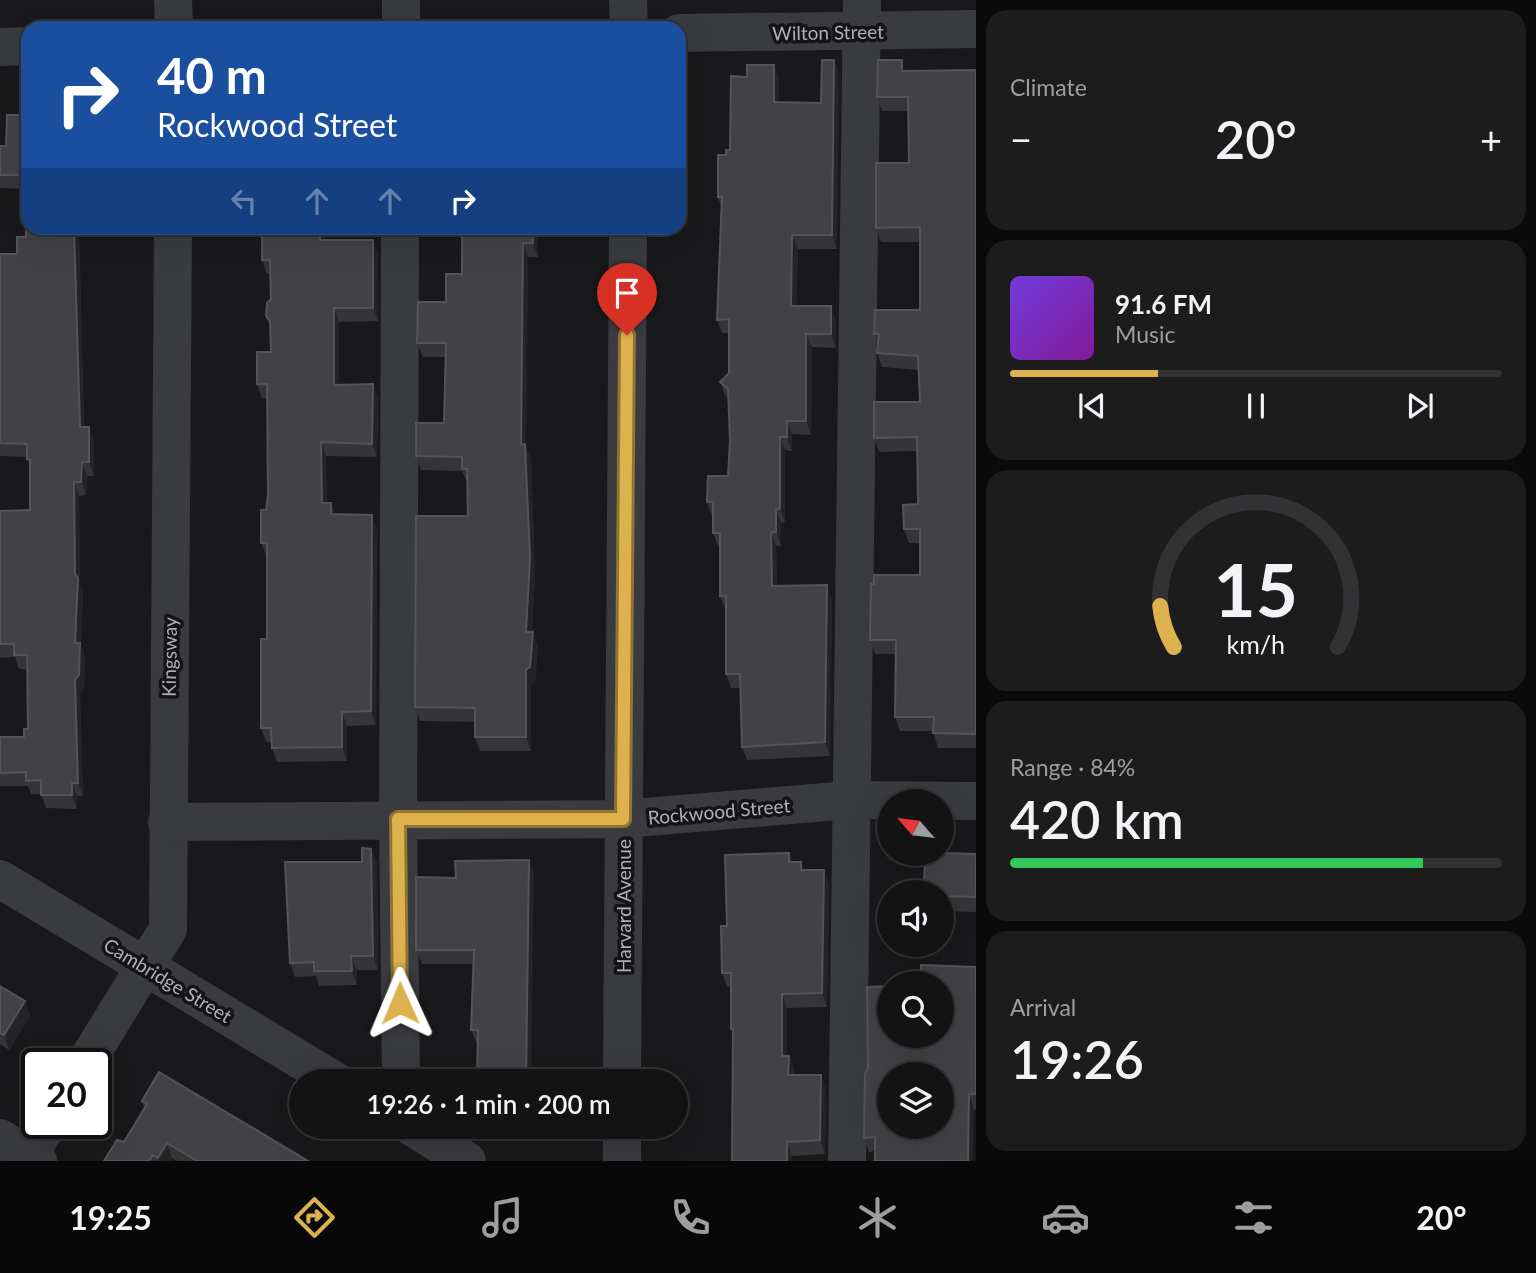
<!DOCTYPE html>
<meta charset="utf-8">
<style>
:root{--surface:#131314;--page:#1c1c1d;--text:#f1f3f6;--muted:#9d9ea0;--line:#323234;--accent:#ddb24e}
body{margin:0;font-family:Lato,sans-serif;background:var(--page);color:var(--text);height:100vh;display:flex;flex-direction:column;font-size:26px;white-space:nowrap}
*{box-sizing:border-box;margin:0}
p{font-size:23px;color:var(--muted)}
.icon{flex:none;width:38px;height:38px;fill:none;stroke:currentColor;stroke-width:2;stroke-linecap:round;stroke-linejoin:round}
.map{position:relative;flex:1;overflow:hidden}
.panel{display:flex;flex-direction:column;gap:10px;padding:10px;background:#0a0a0b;width:560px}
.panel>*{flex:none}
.banner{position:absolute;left:21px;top:21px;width:665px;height:214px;border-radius:21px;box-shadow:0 7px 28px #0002,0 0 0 2px var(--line);background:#1a4fa0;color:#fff;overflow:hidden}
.needle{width:46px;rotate:298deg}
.fabs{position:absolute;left:877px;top:789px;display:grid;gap:14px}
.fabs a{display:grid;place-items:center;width:77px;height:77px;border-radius:50%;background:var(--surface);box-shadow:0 7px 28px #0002,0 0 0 2px var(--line);font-size:35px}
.speed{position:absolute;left:21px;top:1048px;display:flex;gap:14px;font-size:35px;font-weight:700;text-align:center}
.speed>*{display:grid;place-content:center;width:91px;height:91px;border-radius:50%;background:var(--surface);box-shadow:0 7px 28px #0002,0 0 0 2px var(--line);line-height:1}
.speed .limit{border:4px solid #111;border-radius:10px;background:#fff;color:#111}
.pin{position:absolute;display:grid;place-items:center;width:60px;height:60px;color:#fff;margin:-72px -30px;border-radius:50% 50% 50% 0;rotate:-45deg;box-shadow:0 0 7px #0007}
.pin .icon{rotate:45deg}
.me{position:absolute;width:77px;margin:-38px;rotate:359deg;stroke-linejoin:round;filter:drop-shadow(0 0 5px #0008)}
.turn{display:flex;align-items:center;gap:24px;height:147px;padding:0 21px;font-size:32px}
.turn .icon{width:91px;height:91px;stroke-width:2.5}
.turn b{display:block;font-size:49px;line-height:60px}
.lanes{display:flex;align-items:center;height:66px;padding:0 21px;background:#0003;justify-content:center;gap:35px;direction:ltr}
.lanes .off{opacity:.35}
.big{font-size:52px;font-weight:600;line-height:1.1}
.panel .tile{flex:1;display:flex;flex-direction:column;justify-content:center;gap:10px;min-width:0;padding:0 24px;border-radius:21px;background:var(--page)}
.panel .dial{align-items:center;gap:0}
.dial svg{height:182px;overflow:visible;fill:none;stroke:var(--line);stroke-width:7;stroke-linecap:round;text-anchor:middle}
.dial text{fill:var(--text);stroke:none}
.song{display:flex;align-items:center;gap:21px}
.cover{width:84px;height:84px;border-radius:10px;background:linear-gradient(135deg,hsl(260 70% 55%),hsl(290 70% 35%))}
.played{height:7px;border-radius:4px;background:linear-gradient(90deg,var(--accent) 30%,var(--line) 30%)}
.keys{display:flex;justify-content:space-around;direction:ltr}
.heat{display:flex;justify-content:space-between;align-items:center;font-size:38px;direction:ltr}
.charge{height:10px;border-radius:5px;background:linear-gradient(90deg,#34c759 84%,var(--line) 0)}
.trip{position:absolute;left:289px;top:1069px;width:399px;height:70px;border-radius:35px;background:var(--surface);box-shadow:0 7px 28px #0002,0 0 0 2px var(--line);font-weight:600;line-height:70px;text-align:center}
.dock{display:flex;height:112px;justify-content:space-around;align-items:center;background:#080808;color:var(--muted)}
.dock .icon{width:49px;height:49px}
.dock .active{color:var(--accent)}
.dock b{font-size:32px;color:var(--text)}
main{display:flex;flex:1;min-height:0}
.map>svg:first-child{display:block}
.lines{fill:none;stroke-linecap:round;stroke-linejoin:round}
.minor{stroke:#3a3b3f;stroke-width:38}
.wall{fill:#353538}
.shaded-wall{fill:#242426}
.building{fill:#424246;stroke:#535458;stroke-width:2;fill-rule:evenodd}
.route-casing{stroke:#907433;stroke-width:18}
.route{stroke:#ddb24e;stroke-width:12}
.labels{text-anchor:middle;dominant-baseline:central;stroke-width:7;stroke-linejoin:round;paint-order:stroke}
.street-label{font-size:19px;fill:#adb0b9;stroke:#141416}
</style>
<main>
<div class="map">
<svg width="976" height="1161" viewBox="0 0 976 1161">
<rect width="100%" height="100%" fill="#19191b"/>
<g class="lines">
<path class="minor" d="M173 0 174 28
M628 0 629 28
M401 28V0
M679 33 976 29
M0 47 28 46
M400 228 398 819 401 1082
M167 822 623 819 849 800 976 801
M0 879 337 1082
M85 1064 168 929 173 228
M622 1082 628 228
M412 1127 467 1161
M0 1138 38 1161
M25 1161 48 1124
M622 1161V1127
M847 1161 862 0"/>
</g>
<path class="wall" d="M834 60 839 74 837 249H798L796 306 836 320V348L812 347 811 435 792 434V451L785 450V522L781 523V546H776L777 586 832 599 830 756 747 760 742 747 740 688H731L726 674V610L720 596V546H718L713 533 712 516 707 502 728 476 730 441 728 398 725 395 720 382 729 373V333H722L717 320 722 209 718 197 726 155 730 150 747 77 774 65 779 78V102L821 103Z
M976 70V748H938L933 731H900L895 717 896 654H875L870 640 920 575V543H909L904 529 918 504 917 451 879 452 874 438 920 402 919 370 882 367 877 353 878 344 874 334 920 310V242H881L876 228 909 163 908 111H882L877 97 906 71Z
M28 115V228H79L84 427 94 440V476H87L86 495 79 496 80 584 83 592 81 645 85 657 84 689 80 693 83 796H77V809L46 808 41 794H31L28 786H0V737H24L28 729 27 669H19L15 657 0 658V511L30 510V467L27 457 0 456V254H17L26 237V189L0 188V146H6Z
M270 228H322L325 234V240L378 253V321L339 322V385L373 384 378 398 377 457 326 456 327 503H331L335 514 377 529 376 725 347 726V761L277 762 272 748V742H266L261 728 267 639V557L261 543 268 494 267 398H262L257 384 271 352 270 327 266 316 271 299 270 274H267L262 260 270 235Z
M462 228H538V257H528L526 447 531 459 535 573 532 632 538 646 535 681 531 685V751H480L475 737V722L420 721 415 707 468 516V484L462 471 421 470 416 456 444 423 445 357H423L417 343 446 302 462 274Z
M371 849 377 863 378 970H357V985L319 986 316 976 295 977 290 963Z
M789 853 792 862H801L803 870 829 884 827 1007 787 1008V1056H789L794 1070V1075L826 1089 825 1154 792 1156 733 1036 731 1029V987H727L722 973 727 926Z
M976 854V912L942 911V892Z
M529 860 534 874 477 1044 471 1030 473 964H422L416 950 456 878Z
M976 967V1109L875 1151 869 1152 864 1138 889 1036Z
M0 986 25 1001 30 1016 9 1050 0 1044Z
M142 1101 308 1161H177L172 1158 171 1161H104L124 1142 144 1108Z"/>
<path class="shaded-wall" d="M834 60 839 74 837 249 832 235Z
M774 65 779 78V116L774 102Z
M74 228H79L84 440 80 427Z
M320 228H322L325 234V254L320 240Z
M533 228H538V257L533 243Z
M792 235 798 249 796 320 791 306Z
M373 240 378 253V321L373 308Z
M523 243 528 257 526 447 531 459 535 573 531 646 526 632 521 444Z
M831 306 836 320V348L831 334Z
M334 308 339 322V399L334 385Z
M806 334 812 347 811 435 806 421Z
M373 384 378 398 377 457 372 444Z
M787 421 792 434V451L787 437Z
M89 427 94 440V476L89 462Z
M780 437 785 450V522L780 508Z
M321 442 326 456 327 517 322 503Z
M82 462 87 476 86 495 81 482Z
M74 482 79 496 80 584 83 592 81 645 85 657 84 689 80 693 83 796 78 783 75 680Z
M331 503 336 517 331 514Z
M776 510 781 523V546L776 532Z
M372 515 377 529 376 725 371 711Z
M771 532 776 546 777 600 772 586Z
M827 585 832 599 830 756 825 742Z
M533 632 538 646 535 681 531 685V751L526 737V670Z
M342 712 347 726V761L342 747Z
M72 783 77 796V809L72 795Z
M371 849 377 863 378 970 373 956Z
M529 860 534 874 531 1082H526Z
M824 870 829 884 827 1007 822 993Z
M351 956 357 970V985L352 971Z
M782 994 787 1008V1070L782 1056Z
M25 1001 30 1016 9 1050 4 1035Z
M789 1056 794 1070 793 1089 788 1075Z
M821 1075 826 1089 825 1154 820 1140Z
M969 1094 974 1109 973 1161H968Z
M787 1142 792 1156V1161H787Z
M167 1143 172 1158 171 1161H159L158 1158Z"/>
<path class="building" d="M822 60H834L832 235H792L791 306H831V334H806V421H787V437H780V508L776 510V532H771L772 586 827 585 825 742 742 747 740 674H726V596H720V533H713V502H707L708 476H728L730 441 728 389 720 382 729 373V319L717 320 722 197H718V155H726V150H730L731 76 747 77V65H774V102L821 103Z
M878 60H902V71L976 70V734L933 733 934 717H895L896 640H870L871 584H874V575H920V529H904L903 505 918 504 917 437 874 438V402H920L918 356 877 353 879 334H874L875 310H920V227L876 228V163H909L908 97H877Z
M7 115H28V228H74L80 427H89V462H82L81 482H74L75 574 78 578 75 643H80L79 675 75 680 78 783H72V795H41V780L26 781V772L0 773V737H24V729H28L27 655H14V644H0V511L30 510V460L27 459V444L0 443V254H17V237H26V175H0V146H6Z
M270 228H320V240H373V308H334V385L373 384 372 444 321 442 322 503H331V514L372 515 371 711 342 712V747L272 748 271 728H261V639H267V543H261V510H266L268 494 267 384H257V352H271L270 321 266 316 267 303 271 299 270 260H262V236L270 235Z
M462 228H533V243H523L521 444H525L530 558 526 632H533L530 667 526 670V737H475V708L415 707 416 516H468L467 469H462V457L416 456V423H444L446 343H417L418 302H446V274H462Z
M362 848 371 849 373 956H351L352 971H314V962L290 963 285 862H362Z
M789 853V862H801V870H824L822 993 782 994V1056H789L788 1075H821L820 1140 787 1142V1161H732L733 1029H731V973H722L721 926H727L725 855Z
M942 853 976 854V897L942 896V892H924L925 854H942Z
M529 860 526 1082H477L478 1030H471L474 950H416V877L456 878 455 861Z
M921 965 976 967V1094H969L968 1161H875V1137L864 1138 865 1074 868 1068 867 987 889 986V1036H942V984H921ZM889 1074H942V1127H889Z
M0 986 25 1001 4 1035 0 1033Z
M159 1072 308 1161H197L167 1143 158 1158 153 1155 149 1161H104L117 1140 124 1142 147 1104 142 1101Z"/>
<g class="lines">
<defs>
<path id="route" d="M400 1003 398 819H623L627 335"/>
</defs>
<use href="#route" class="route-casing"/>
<use href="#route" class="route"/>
</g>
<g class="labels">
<g class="street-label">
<text transform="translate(828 32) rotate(-1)">Wilton Street</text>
<text transform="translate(169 657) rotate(-89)">Kingsway</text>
<text transform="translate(719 811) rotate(-5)">Rockwood Street</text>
<text transform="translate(623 906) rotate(-90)">Harvard Avenue</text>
<text transform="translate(168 980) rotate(31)">Cambridge Street</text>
</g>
</g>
</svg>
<div class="fabs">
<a><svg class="needle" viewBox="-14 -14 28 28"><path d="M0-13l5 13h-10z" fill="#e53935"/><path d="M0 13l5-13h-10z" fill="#9d9ea0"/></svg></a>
<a><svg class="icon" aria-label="sound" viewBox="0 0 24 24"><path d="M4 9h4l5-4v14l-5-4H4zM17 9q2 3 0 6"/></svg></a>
<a><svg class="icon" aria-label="search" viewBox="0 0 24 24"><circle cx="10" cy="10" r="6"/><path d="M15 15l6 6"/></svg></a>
<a><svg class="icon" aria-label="layers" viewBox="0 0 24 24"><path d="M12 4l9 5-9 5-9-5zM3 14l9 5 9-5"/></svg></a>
</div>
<div class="speed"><div class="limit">20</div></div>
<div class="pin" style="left:627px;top:335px;background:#d93025"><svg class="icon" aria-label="arrive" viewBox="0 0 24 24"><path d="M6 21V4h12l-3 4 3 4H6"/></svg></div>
<svg class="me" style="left:400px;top:1003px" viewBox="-20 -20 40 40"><path d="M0-17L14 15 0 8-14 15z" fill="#ddb24e" stroke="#fff" stroke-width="4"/></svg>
<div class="trip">19:26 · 1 min · 200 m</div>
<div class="banner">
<div class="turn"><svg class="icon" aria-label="right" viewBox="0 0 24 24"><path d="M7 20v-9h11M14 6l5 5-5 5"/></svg><div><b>40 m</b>Rockwood Street</div></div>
<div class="lanes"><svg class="icon off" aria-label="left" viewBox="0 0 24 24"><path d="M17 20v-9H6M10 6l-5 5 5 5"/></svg><svg class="icon off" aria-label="ahead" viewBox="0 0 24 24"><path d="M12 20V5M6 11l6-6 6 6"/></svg><svg class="icon off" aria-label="ahead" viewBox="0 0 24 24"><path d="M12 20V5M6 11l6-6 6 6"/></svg><svg class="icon" aria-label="right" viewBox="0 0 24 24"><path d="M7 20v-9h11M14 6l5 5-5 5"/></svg></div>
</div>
</div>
<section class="panel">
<div class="tile"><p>Climate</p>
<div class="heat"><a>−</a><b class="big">20°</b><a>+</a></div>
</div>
<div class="tile">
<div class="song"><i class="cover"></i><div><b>91.6 FM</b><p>Music</p></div></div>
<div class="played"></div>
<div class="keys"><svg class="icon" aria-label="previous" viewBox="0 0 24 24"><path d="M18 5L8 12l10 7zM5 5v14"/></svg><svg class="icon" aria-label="pause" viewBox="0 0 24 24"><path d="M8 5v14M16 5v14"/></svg><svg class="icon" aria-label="next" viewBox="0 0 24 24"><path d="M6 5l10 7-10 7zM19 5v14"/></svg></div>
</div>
<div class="tile dial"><svg viewBox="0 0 100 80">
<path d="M14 69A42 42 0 1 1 86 69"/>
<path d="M14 69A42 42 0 0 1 8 51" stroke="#ddb24e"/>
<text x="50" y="56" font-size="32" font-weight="700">15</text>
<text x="50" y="72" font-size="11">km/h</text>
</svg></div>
<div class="tile"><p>Range · 84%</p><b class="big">420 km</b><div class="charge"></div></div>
<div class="tile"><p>Arrival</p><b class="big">19:26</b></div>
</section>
</main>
<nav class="dock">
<b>19:25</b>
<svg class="icon active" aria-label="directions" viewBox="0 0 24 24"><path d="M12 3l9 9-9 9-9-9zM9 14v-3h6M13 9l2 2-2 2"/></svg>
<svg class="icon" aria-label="music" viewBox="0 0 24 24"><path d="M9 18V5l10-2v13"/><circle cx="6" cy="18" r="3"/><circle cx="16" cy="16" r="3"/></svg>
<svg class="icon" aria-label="phone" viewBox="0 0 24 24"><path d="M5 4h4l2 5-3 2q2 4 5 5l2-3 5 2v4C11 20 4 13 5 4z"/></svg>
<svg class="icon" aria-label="climate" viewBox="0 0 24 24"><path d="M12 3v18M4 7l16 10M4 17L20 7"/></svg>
<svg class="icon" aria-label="car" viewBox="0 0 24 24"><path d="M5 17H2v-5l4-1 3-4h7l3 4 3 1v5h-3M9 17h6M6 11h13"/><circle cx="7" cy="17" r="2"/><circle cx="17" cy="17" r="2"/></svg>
<svg class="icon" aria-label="filters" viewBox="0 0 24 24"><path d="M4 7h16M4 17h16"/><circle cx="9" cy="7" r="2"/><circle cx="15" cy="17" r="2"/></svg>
<b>20°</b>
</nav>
